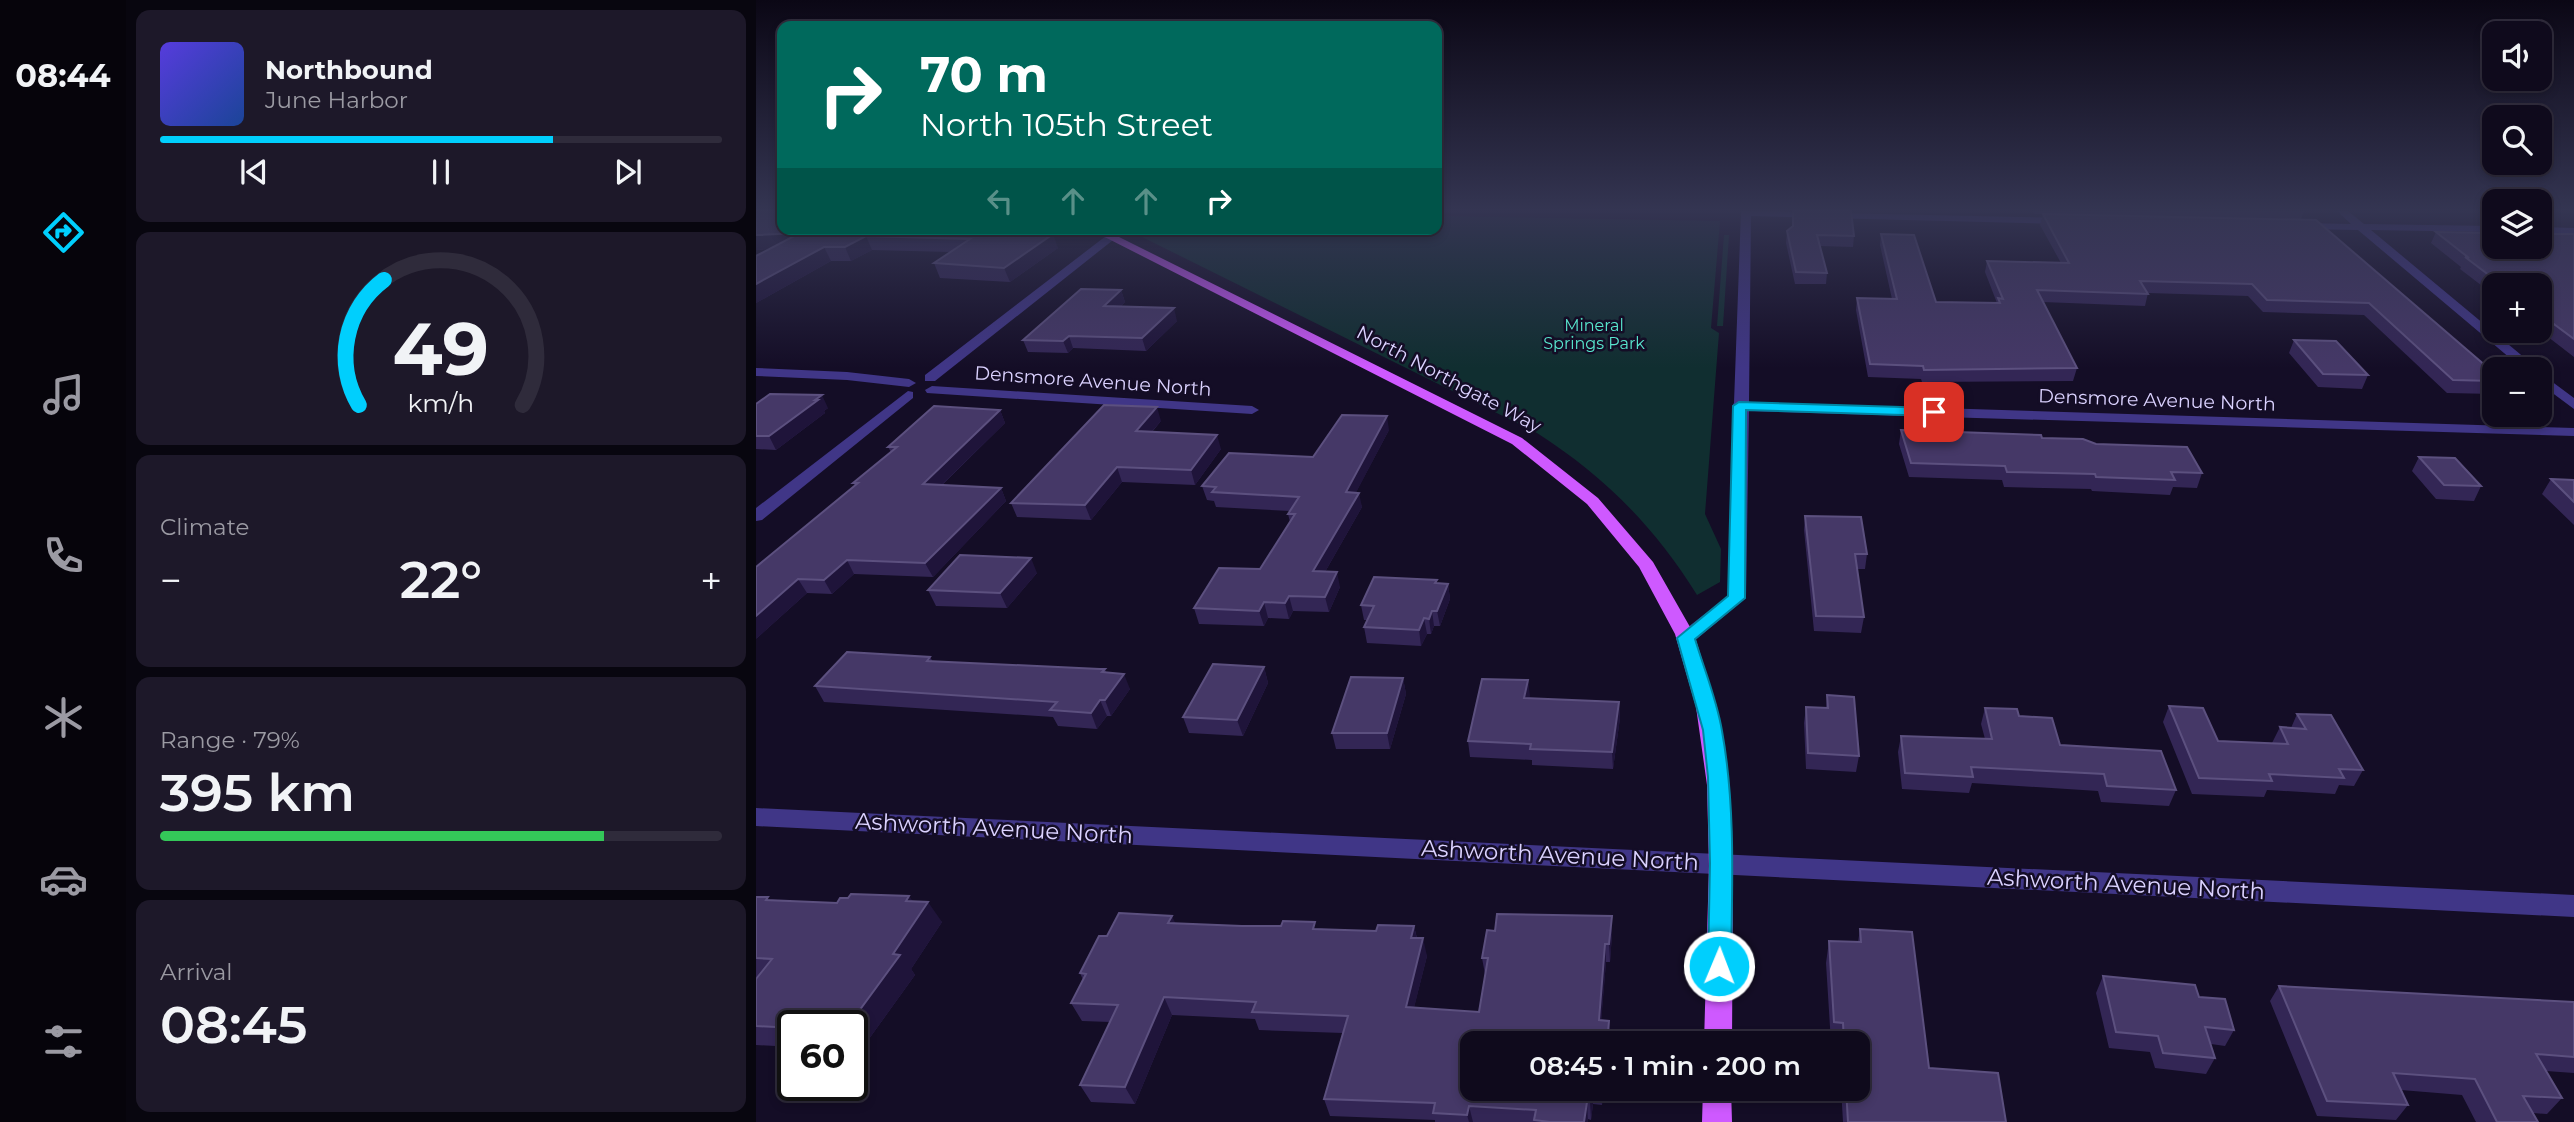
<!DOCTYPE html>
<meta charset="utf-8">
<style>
:root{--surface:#0f0a1c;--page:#1d1829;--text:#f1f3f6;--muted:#9b9aa3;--line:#2f2b3b;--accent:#00cffd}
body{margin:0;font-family:Montserrat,sans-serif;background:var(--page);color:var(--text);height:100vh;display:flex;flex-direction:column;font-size:26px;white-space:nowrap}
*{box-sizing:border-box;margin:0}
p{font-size:23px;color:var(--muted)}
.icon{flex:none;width:38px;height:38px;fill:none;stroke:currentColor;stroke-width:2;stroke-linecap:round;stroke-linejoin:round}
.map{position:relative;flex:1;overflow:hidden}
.panel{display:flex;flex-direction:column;gap:10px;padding:10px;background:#08060f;width:630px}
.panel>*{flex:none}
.guide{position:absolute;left:21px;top:21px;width:665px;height:214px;border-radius:14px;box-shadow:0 4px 10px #0003,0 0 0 2px var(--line);background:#00695c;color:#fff;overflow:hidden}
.buttons{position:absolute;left:1726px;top:21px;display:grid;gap:14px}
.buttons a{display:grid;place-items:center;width:70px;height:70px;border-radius:14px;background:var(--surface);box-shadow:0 4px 10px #0003,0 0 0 2px var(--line);font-size:35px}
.speed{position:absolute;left:21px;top:1010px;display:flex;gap:14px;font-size:35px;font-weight:700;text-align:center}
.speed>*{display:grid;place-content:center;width:91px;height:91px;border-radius:50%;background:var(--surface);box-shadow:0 4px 10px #0003,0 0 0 2px var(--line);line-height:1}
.speed .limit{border:4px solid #111;border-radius:10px;background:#fff;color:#111}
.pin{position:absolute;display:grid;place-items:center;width:60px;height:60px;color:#fff;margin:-30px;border-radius:14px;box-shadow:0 4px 10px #0006}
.me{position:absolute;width:77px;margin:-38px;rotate:1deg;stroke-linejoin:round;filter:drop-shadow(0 0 5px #0008)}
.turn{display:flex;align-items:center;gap:24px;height:147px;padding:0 28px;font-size:32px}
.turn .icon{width:91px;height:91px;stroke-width:2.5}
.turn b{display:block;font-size:49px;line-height:60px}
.lanes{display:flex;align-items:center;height:66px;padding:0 28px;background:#0003;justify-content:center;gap:35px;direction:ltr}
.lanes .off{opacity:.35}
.big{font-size:52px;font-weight:600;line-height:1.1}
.panel .widget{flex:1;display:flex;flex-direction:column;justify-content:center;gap:10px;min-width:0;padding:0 24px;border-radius:14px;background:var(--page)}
.panel .dial{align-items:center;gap:0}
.dial svg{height:182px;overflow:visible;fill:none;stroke:var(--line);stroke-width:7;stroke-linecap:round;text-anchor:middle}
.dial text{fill:var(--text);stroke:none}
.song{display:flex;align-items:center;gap:21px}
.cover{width:84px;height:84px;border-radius:10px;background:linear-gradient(135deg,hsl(250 70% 55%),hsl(220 70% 35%))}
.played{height:7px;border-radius:4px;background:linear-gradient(90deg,var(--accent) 70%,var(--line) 70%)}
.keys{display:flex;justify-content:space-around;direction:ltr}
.heat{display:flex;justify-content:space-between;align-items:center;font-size:38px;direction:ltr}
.charge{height:10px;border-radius:5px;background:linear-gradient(90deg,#34c759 79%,var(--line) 0)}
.trip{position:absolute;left:704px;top:1031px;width:410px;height:70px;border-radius:14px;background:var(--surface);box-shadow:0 4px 10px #0003,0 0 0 2px var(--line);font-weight:600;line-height:70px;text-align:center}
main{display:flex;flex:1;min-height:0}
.tab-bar{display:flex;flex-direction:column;width:126px;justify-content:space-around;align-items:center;background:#06040b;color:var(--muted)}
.tab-bar .icon{width:49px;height:49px}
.tab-bar .current{color:var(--accent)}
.tab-bar b{font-size:32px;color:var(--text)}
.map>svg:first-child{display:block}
.green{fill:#102e30}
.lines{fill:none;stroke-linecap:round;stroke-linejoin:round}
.street{fill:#403687;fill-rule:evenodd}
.primary{fill:#ce59ff;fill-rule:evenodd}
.wall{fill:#332655}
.shaded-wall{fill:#1f143a}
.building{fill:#453867;stroke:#5c507f;stroke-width:2}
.route{fill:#00cffd;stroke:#0087a4;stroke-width:2}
.labels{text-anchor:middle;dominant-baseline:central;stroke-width:5;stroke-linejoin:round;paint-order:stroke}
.far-park-label{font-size:16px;fill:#58e6cd;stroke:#140d26}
.street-label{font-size:19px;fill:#dbd2ff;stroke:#140d26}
.near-street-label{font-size:23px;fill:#dbd2ff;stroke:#140d26}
</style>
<main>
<nav class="tab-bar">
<b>08:44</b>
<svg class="icon current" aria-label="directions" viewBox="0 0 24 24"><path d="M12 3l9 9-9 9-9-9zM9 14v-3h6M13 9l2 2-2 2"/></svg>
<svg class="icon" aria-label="music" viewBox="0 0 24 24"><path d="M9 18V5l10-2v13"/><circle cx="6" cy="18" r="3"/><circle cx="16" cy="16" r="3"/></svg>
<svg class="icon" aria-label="phone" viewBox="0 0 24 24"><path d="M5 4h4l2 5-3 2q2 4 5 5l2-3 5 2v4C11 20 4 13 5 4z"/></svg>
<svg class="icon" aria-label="climate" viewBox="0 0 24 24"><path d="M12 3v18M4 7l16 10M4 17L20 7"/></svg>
<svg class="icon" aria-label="car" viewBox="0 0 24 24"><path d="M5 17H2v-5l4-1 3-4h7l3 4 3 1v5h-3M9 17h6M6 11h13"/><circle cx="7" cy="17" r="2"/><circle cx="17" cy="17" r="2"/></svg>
<svg class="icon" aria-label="filters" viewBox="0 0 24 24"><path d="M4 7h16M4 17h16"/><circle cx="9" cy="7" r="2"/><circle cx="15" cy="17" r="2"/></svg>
</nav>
<section class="panel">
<div class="widget">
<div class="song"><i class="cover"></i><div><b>Northbound</b><p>June Harbor</p></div></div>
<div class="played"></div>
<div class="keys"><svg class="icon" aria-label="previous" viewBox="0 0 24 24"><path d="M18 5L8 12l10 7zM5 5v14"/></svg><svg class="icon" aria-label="pause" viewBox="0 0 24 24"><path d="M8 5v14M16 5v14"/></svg><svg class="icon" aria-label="next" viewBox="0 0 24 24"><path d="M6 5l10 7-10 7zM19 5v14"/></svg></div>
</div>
<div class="widget dial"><svg viewBox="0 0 100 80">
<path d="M14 69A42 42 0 1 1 86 69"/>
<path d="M14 69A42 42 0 0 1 25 14" stroke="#00cffd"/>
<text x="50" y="56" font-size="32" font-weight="700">49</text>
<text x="50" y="72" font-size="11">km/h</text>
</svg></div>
<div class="widget"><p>Climate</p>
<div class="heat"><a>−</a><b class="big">22°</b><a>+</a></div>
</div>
<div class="widget"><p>Range · 79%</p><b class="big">395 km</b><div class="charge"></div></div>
<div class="widget"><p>Arrival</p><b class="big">08:45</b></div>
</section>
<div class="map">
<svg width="1818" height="1122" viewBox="0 0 1818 1122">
<rect width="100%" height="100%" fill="#140d26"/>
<path class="green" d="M681 216 964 221 955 328 963 333 949 514 965 549 964 582 941 595C899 527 848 476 781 433L376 232 377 229H681Z
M968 235H973L967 326H961Z"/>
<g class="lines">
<path class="street" d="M985 211 1308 218 1313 221 1308 224 995 216 993 402 1818 428V436L993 411 990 598 937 642H923L920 638 923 634 972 596 978 409 976 406 978 403Z
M1581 211H1592L1608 224 1738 226V232L1615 230 1782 369H1767L1602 230 1546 229 1541 226 1546 223 1595 224Z
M1783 227 1818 228V234L1783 233Z
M359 229H371L179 381H169V375Z
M0 368 91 372 153 379 160 383 153 387 91 380 0 376Z
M1783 372 1818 398V409L1783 383Z
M176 386 496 406 503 410 496 414 171 393 169 390Z
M152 391 157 392V398L6 520 0 521V508Z
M0 808 1818 895V917L0 826Z"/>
<path class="primary" d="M333 229H347L766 438 842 498 897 562 938 634 961 707 973 785 977 866 976 1043H948L953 866 951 785 940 707 919 634 883 567 831 504 756 444Z
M947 1088H975L976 1122H946Z"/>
</g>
<path class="wall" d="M1037 211 1098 236 1097 247 1064 246 1071 273 1070 284H1039L1030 243 1031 231 1036 227Z
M1277 211H1548L1545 219 1738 373V394L1691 393 1608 315 1507 312 1492 296 1392 293 1389 306 1287 302 1321 368 1317 381 1166 382 1165 379 1112 377 1100 310 1101 298 1136 299 1124 245 1125 234 1180 302 1241 303 1229 272 1231 261 1305 263 1284 225 1287 214H1279Z
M26 229H285L279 233 302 248 254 282 184 278 178 263 194 252 116 250 95 261H75L0 303V256L13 249 0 250Z
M1680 232 1818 234V357L1783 330V285H1738V295L1704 269 1705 267 1675 243Z
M365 290 369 302 365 306 421 321 390 351 317 348 312 353 272 352 267 340Z
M1538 340 1612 375 1606 389 1562 387 1533 353Z
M0 404 72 408 68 411 69 413 20 450 0 449Z
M244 410 249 423 186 485 245 488 250 501 177 577 98 574 76 594 51 593 0 639 99 486 97 483 135 452 132 447Z
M405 421 396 432 465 449 439 485 366 482 335 520 261 517 255 503Z
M633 430 600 492 606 507 569 572 584 587 573 612 537 611 533 619 512 618 508 626 443 624 438 608 504 569 534 522 532 514 534 511 460 507 458 501 451 500 446 486 557 457Z
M1145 430 1286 438 1340 444 1446 473 1441 488 1417 487 1414 495 1336 491 1335 489 1248 487 1246 480 1153 477 1143 444Z
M1663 457 1725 486 1718 501 1680 499 1656 471Z
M1795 479 1818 480V525L1786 494Z
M1049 516 1111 554 1109 569H1101L1108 617 1105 633 1058 631 1048 530Z
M281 573 251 608 180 606 172 590Z
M681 584H692L694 599 684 626H678L675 634H671L665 646 611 643 608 627 611 620H608L605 605Z
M174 657 177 662 349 669 350 672 374 689 355 716H351L341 729 302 726 297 717 68 702 59 686Z
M508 667 512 683 487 736 433 733 427 717Z
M647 678 650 694 634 749H580L576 733Z
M772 680 773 698 863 702 864 718 857 769 776 765V760L714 757 712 741Z
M1071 695 1103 756 1100 772 1050 769 1048 723 1050 707 1070 708Z
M1413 706 1462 741 1516 743 1524 727 1535 728 1541 714 1607 770 1598 786 1583 785 1579 794 1511 790 1508 797 1436 794 1407 722Z
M1229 708 1263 716 1304 745 1420 790 1413 806 1345 802 1342 791 1216 783 1213 793 1146 789 1142 752 1145 736 1229 739 1225 724Z
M0 897 15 900 81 903 157 901 186 922 155 969 159 975 105 1050H96V1026H37V1047L0 1045V979L2 977H0Z
M856 916V934L854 962H850L845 1020 853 1021 854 1038 716 1088H848L846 1105 837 1104 835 1120 832 1119V1122H679V1120L574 1116 568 1099 587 1033 503 1030 499 1019 416 1015 379 1104 335 1102 324 1085 354 1022 326 1021 315 1003 327 980 324 973 419 923 620 931 658 926 661 938 671 956 658 1007 723 1012 729 974 726 958 739 931Z
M1104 929 1173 1068 1250 1122H1087L1085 1088H1101V1043H1075L1070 963 1073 941 1102 942Z
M1347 976 1443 997 1478 1030 1469 1046 1455 1044 1459 1058 1450 1074 1399 1068 1394 1052 1353 1048 1340 993Z
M1523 986 1818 1002V1073L1790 1071 1806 1098 1791 1114 1777 1113 1782 1122H1720L1706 1095 1645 1090 1652 1105 1640 1120 1561 1116 1514 1001Z"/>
<path class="shaded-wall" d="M30 229H45L51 246 0 250V235Z
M261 229H285L262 246 256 232Z
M297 234 302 248 254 282 248 268Z
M110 236 116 250 95 261 89 247Z
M68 247 75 261 0 303V284Z
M365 290 369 302 352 318 348 306Z
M418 308 421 321 390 351 386 338Z
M313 336 317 348 312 353 307 341Z
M66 395 72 408 68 411 69 413 20 450 13 436Z
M401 407 405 421 384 445 380 431Z
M244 410 249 423 173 497 167 484Z
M631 416 633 430 593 506 590 492Z
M461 435 465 449 439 485 435 470Z
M361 467 366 482 335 520 329 505Z
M245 488 250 501 177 577 169 563Z
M603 493 606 507 561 586 557 571Z
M275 558 281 573 251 608 244 593Z
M91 560 98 574 76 594 68 580Z
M581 572 584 587 573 612 569 597Z
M42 579 51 593 0 639V616Z
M692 584 694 599 684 626 681 611Z
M533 596 537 611 533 619 529 603Z
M508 602 512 618 508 626 503 611Z
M676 611 678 626 675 634 673 619Z
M668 618 671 634 665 646 663 630Z
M508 667 512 683 487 736 481 720Z
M368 674 374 689 355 716 349 700Z
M647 678 650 694 634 749 631 733Z
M772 680 774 696 769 714 768 698Z
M344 700 351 716 341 729 335 713Z
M863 702 864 718 857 769 856 752Z
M153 896 165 913 172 902 186 922 155 969 159 975 105 1050 96 1040V1026H92L150 901Z
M416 916 424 933 412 923Z
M856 916V934L854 962 853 944Z
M658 926 662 944 655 938Z
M667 938 671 956 654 1024 650 1007Z
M849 944 850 962 844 1038 843 1020Z
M408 997 416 1015 379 1104 369 1087Z
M853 1021 854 1043H851Z
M836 1088 837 1104 835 1120 834 1102Z
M845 1088H848L846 1105Z
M831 1102 832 1122H828Z
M713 1106 717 1122H713L711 1115Z"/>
<path class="building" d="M0 211H26V229H30L28 232 34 229H261L256 232 297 234 248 268 178 263 214 239 110 236 89 247H68L0 284V256L44 233 0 235Z
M1037 211H1095L1098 236 1061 235 1071 273 1040 272 1031 231 1037 226Z
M1287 214 1560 220 1738 373V381L1697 380 1613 303 1511 300 1496 284 1384 281 1392 294 1281 290 1321 368 1168 370 1167 366 1114 364 1101 298 1141 299 1125 234 1158 235 1180 302 1244 303 1242 298 1247 299 1231 261 1313 263Z
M1680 232 1738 233V247H1783V234H1818V339L1783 313V285H1746L1709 257 1713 258Z
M325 289 365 290 348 306 418 308 386 338 313 336 307 341 267 340Z
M1538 340 1580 341 1612 375 1567 374Z
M14 394 66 395 59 400H62L13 436H0V404Z
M348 405 401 407 380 431 461 435 435 470 361 467 329 505 255 503Z
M178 406 244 410 167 484 245 488 169 563 91 560 68 580 42 579 0 616V567L102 483H97L141 447H132Z
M586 415 631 416 590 492 603 493 557 571 581 572 569 597 533 596 529 603 508 602 503 611 438 608 463 568 504 569 539 514H532L543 497 456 492 460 487 446 486 473 453 557 457Z
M1145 430 1285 435 1286 438 1327 439 1340 444 1431 447 1446 473 1415 472 1419 480 1340 477 1339 474 1251 472 1249 466 1155 463Z
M1663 457 1699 458 1725 486 1688 485Z
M1795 479 1818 480V502Z
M1049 516 1105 517 1111 554H1099L1108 617 1060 616Z
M204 555 275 558 244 593 172 590Z
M618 577 681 580 679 583 692 584 681 611H676L673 619 668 618 663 630 608 627 618 606 605 605Z
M91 652 174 657 171 661 344 669H349L346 672 368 674 349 700H344L335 713 294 710 301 702 59 686Z
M457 664 508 667 481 720 427 717Z
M595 677 647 678 631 733H576Z
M726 679 772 680 768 698 863 702 856 752 774 749 775 744 712 741Z
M1071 695 1098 697 1103 756 1052 753 1050 707 1072 708Z
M1413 706 1447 708 1462 741 1532 744 1524 727 1550 729 1541 714 1575 715 1607 770 1583 769 1588 778 1513 774 1516 781 1443 778Z
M1229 708 1261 709 1263 716 1296 718 1304 745 1405 751 1420 790 1351 786 1348 774 1215 767 1217 777 1149 773 1145 736 1236 739Z
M95 894 153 896 150 901 172 902 137 954 144 955 92 1026H37V1028L0 1026V979L16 959 0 958V897H12L10 900 81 903 84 898H92Z
M363 913 416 916 412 923 486 926H525L527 921 559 922 557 929 620 931 622 925 658 926 655 938H667L650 1007 723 1012 732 958H726L731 930 739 931 741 914 856 916 853 944H849L843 1020 853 1021 851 1043H716V1088H836L834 1102H831L828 1122H794L778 1120 780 1110 713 1106 711 1115 677 1113 679 1103 568 1099 592 1016 496 1012 500 1002 408 997 369 1087 324 1085 362 1005 315 1003 330 974 324 973 343 936H351Z
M1104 929 1156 932 1173 1068 1242 1073 1250 1122H1092L1090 1088H1101V1043H1088L1087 1023 1078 1022 1073 941 1105 942Z
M1347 976 1439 985 1443 997 1469 999 1478 1030 1449 1027 1459 1058 1407 1053 1402 1036 1360 1032Z
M1523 986 1818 1002V1057L1780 1054 1806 1098 1767 1096 1782 1122H1741L1719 1079 1637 1073 1652 1105 1571 1101Z"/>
<linearGradient id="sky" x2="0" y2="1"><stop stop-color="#0b0715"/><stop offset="0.57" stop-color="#343552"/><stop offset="1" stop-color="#343552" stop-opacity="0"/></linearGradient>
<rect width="1818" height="368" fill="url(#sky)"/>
<path class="route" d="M983 402 1178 408 1184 412 1178 416 990 410 989 598 939 639C948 669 961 700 966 731 980 808 976 888 975 966L972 973 963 976 955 973 952 966 954 863 952 777 947 730 921 638 972 596 977 406Z"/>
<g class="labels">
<g class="far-park-label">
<text x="838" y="325">Mineral<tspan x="838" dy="18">Springs Park</tspan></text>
</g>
<g class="street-label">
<text transform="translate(693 379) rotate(28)">North Northgate Way</text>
<text transform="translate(337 381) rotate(4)">Densmore Avenue North</text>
<text transform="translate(1401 400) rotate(2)">Densmore Avenue North</text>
</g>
<g class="near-street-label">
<text transform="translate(238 828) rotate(3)">Ashworth Avenue North</text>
<text transform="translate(804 855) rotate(3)">Ashworth Avenue North</text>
<text transform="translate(1370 884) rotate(3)">Ashworth Avenue North</text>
</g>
</g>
</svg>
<div class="buttons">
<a><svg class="icon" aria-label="sound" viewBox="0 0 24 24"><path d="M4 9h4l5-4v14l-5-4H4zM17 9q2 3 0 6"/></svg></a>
<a><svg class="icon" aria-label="search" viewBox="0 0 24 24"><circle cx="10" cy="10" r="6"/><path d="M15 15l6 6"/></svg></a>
<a><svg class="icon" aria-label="layers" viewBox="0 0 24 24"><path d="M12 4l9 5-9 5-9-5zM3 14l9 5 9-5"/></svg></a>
<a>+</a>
<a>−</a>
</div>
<div class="speed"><div class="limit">60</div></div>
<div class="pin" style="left:1178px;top:412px;background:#d93025"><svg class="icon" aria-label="arrive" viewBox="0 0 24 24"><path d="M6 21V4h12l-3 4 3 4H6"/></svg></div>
<svg class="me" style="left:963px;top:966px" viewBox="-20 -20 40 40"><circle r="17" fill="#00cffd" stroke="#fff" stroke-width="3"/><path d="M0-11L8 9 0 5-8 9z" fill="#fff"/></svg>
<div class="trip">08:45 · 1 min · 200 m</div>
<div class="guide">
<div class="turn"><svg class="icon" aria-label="right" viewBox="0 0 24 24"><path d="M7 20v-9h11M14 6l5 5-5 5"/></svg><div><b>70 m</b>North 105th Street</div></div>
<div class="lanes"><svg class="icon off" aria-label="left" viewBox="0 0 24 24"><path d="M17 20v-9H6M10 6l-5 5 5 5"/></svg><svg class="icon off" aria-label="ahead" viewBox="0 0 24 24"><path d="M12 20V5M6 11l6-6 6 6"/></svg><svg class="icon off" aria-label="ahead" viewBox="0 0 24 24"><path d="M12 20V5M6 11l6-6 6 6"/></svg><svg class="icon" aria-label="right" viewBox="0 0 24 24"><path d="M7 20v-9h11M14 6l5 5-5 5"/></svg></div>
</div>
</div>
</main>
